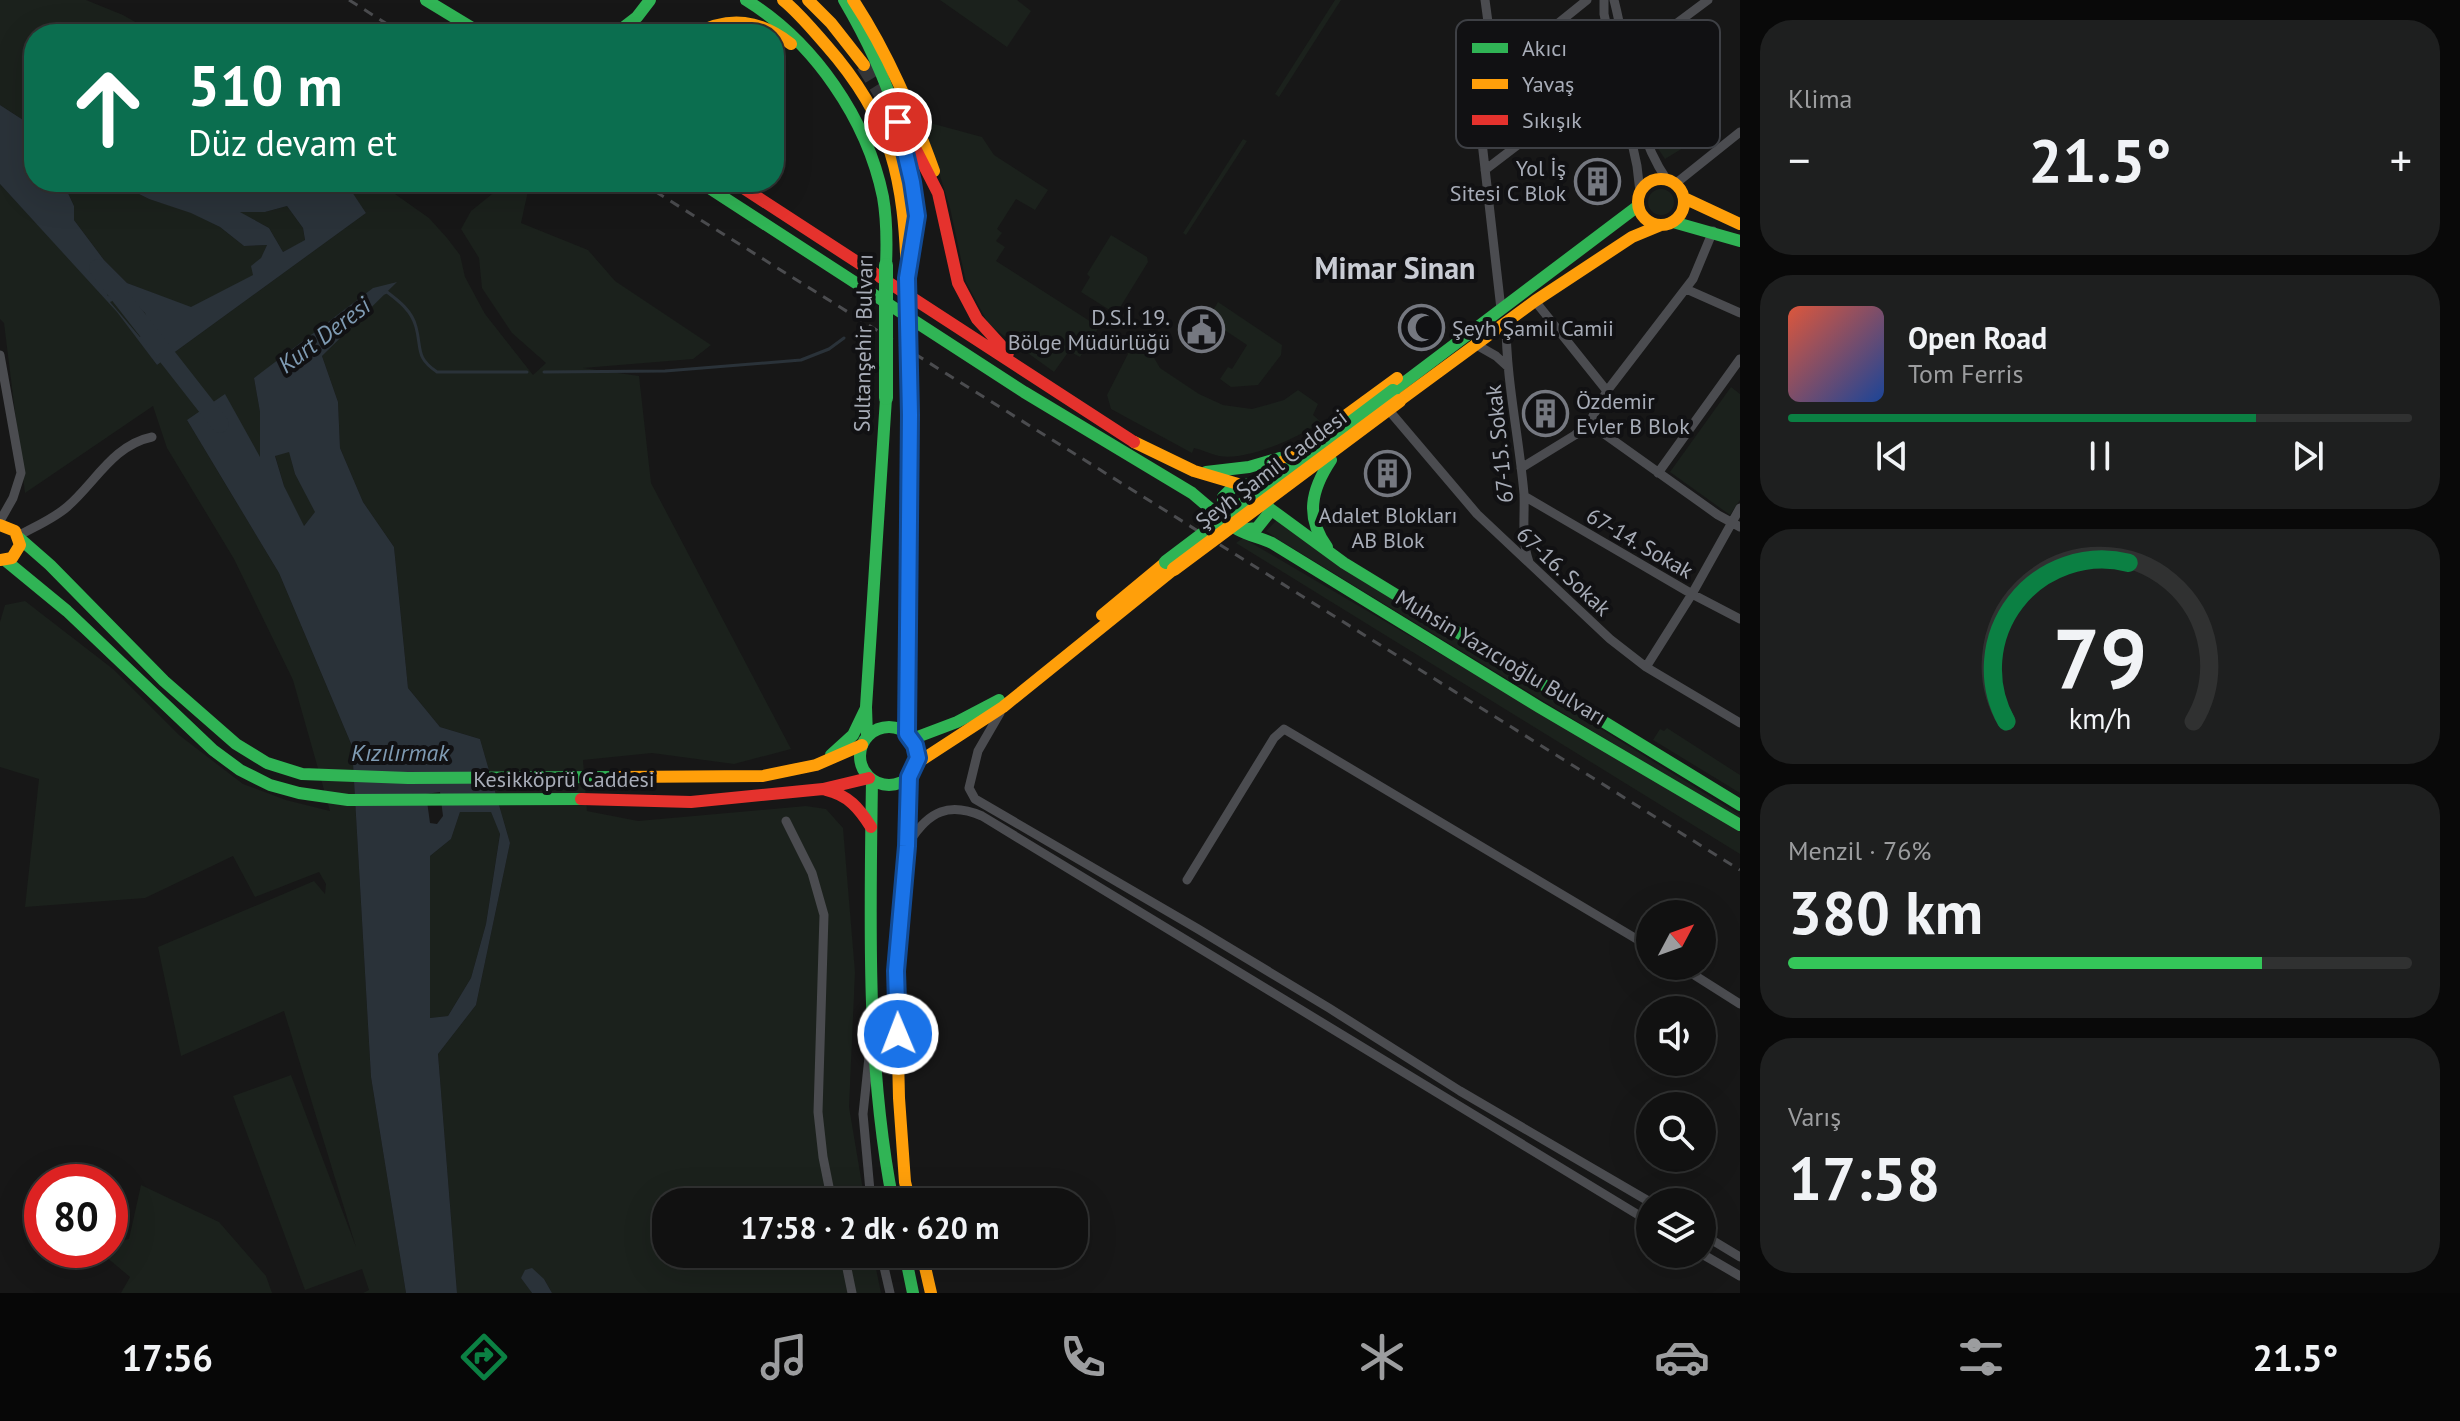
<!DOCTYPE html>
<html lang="tr">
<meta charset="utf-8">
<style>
:root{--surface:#111;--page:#1e1f1f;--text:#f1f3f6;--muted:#9c9d9f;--line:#303131;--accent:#0b8043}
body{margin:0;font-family:"PT Sans",sans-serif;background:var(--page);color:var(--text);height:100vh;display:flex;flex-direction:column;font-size:30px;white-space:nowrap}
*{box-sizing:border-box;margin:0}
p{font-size:26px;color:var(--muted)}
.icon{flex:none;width:44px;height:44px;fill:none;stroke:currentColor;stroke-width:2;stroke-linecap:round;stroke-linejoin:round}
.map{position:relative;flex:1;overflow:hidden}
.details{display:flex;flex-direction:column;gap:20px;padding:20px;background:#090909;width:720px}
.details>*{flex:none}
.banner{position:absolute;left:24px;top:24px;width:760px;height:168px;border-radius:32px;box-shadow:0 8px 32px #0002,0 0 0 2px var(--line);background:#0b6e4f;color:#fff;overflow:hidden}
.needle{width:52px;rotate:49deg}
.controls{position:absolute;left:1636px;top:900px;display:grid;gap:16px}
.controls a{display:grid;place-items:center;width:80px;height:80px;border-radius:50%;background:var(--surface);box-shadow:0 8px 32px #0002,0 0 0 2px var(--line);font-size:40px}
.speed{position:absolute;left:24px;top:1164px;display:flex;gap:16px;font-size:40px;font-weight:700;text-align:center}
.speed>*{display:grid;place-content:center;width:104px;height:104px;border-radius:50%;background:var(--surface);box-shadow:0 8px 32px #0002,0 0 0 2px var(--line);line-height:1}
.speed .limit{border:12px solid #d22;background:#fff;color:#111}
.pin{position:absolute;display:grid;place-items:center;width:68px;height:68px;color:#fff;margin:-34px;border:4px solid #fff;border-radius:50%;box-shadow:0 2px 8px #0007}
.me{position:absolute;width:88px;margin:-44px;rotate:359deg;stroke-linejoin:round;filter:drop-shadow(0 0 6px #0008)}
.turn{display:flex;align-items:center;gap:28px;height:168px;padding:0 32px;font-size:36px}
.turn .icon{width:104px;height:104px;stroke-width:2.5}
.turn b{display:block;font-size:56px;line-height:68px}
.big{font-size:60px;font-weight:700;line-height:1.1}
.details .tile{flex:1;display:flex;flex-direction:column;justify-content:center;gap:12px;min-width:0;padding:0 28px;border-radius:32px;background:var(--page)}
.details .dial{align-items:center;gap:0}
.dial svg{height:208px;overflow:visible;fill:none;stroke:var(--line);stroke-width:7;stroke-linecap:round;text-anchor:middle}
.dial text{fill:var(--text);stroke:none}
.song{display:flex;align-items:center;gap:24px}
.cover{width:96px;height:96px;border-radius:12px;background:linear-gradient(135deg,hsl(10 70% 55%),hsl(220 70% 35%))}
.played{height:8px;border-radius:4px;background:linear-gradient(90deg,var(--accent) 75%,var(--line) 75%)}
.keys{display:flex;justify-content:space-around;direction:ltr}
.heat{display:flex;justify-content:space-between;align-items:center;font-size:44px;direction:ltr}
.charge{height:12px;border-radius:6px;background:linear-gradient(90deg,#34c759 76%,var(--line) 0)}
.trip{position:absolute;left:652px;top:1188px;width:436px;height:80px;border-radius:32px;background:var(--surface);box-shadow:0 8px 32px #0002,0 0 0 2px var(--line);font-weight:700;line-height:80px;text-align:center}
.tabs{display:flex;height:128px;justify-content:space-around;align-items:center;background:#070707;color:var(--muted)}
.tabs .icon{width:56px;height:56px}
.tabs .active{color:var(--accent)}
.tabs b{font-size:36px;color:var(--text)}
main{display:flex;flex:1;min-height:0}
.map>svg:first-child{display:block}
.green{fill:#1b211c}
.water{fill:#2a3239;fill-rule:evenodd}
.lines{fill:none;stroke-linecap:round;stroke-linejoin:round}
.stream{stroke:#2a3239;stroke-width:3}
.river{stroke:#2a3239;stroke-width:18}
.highway-tunnel{stroke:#343537;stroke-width:16;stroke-dasharray:16 8;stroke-linecap:butt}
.street{stroke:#4b4c50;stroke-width:9}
.fast{stroke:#30b455;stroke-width:12}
.slow{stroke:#ff9f0a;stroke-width:12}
.jam{stroke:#e5322d;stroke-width:12}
.rail{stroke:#4b4c4f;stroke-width:3;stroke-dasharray:10 8;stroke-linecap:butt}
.fast-bridge{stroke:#30b455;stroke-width:14}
.slow-bridge{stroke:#ff9f0a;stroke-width:14}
.route-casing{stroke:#114b97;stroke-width:20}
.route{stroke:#1a73e8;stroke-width:14}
.labels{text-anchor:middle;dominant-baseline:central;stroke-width:8;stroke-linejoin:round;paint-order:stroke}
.poi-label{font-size:22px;fill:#a8adb8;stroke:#111113;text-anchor:end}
.street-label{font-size:22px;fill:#a8adb8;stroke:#111113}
.water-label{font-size:24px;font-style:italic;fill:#7f9bb3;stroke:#111113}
.district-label{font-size:30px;font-weight:bold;fill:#c9ccd4;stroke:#111113}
.key{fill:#111113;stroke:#3e4045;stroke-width:2}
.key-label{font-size:22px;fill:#a8adb8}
</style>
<main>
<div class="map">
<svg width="1740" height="1293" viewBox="0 0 1740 1293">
<rect width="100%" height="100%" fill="#171717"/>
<path class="green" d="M0 0H86L123 15 156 34H34V127L0 105Z
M940 0H1017L1031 11 1007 47Z
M1335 0H1341L1279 97 1275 94Z
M1672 36 1701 71 1655 104 1683 148 1665 159 1657 147 1638 79C1642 59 1657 49 1672 36Z
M923 121 982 137 994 155 1048 190 1035 210 1016 199 997 229 1002 233 996 241 1005 247 996 261 1099 327 1080 357 1069 351 1054 372 989 325 966 282 950 208Z
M1243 139 1247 141 1186 235 1183 233Z
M45 182H80L96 190H131L149 199 191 212 220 227 244 246 267 245 254 275 191 308 127 283 104 260 74 220V206L67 191Z
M236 182H378L429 218 447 238 460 255 465 277 485 314 533 375 546 363 512 333 482 288 479 258 461 229 471 211 507 182H530L521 223 588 250 615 281 711 345 693 359 583 368 639 376 651 483 791 749 734 764 652 753 583 760 587 811 638 821 806 806 826 809 843 828 855 972 849 1107 865 1202H666V1254H873L881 1293H552L544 1279 521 1277 532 1293H457L438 1054 476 1005 510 843 480 739 440 727 408 688 394 547 363 502 340 448 338 402 322 356 395 282 254 378 260 412V459L187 420 279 573 352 746 371 1077 406 1293H363L369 1290 362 1269 305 1290 233 1096 291 1075 356 1247 284 1011 181 1056 158 947 314 881 325 894 326 884 319 872 255 897 233 856 145 898 25 907 39 779 0 767V622L5 605 25 601 113 669 179 735 243 784 286 800 330 811 293 680 234 559 167 448 153 406 25 493 4 323 0 319V184L110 302 106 295 114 284 145 313 152 331 140 337 120 314 157 365 366 213 347 186Z
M1648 202a13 13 0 1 1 26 0a13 13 0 1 1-26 0Z
M287 206 303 228 305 241 283 252 269 228 237 211 265 212Z
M1111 235 1147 257 1148 262 1116 314 1081 292 1090 277 1087 274Z
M1218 302 1282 345 1281 355 1258 385 1231 387 1220 379 1228 367 1232 369 1247 345 1208 319Z
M1137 347 1153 356 1160 368 1199 394 1223 405 1252 409 1284 400 1298 390 1318 404 1313 415 1321 422C1297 438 1248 461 1219 456 1211 454 1202 450 1194 448L1192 453 1111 409 1107 395 1131 348Z
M1731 387 1740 394V500L1730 515 1670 472Z
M289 451 295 474 316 512 303 527 284 486 275 455Z
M1279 518 1478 653 1740 815V821L1276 538 1266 531Z
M1243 538 1740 830V854L1236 543Z
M1667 728 1740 775V793L1653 740 1660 729 1664 731Z
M460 812H491L500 833 486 924 471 978 448 1016 430 1018V856L451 839Z
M141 1185 219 1222 266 1276 272 1293H121L130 1277 105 1256 107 1250H110V1244L129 1239Z"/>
<path class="water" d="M0 105 34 127V156L22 159 34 172V182H44L67 191 74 206V220L104 260 127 283 191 307 253 275 251 266 261 258 267 245 244 246 220 227 191 213 149 199 131 190H95L80 182H236L348 186 366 213 157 365 117 312 0 184ZM287 206 303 228 305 240 283 252 269 228 240 212H265ZM114 285 145 313 151 331 140 337 110 302 115 300 107 295Z
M397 282 322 356 338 402 340 448 363 502 394 547 408 688 440 727 480 739 510 843 476 1005 438 1054 457 1293H406L371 1077 352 746 279 573 187 420 225 394 260 457V412L254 378 373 288ZM289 452 295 474 315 512 304 526 284 486 275 456ZM440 792 443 816 437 824 430 823 426 794ZM460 812H491L500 834 486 924 471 978 448 1016 430 1018V856L451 839Z
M532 1268 544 1279 552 1293H532L521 1278 525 1270Z"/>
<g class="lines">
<path class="stream" d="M384 293 387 292C399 301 412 311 416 327 422 349 415 357 437 372H527
M544 372 665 371 801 360 829 349 844 338"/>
<path class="river" d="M98 268 220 424"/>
<path class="highway-tunnel" d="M864 65 892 111"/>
<path class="street" d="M1485 0 1495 74
M1604 0V14L1637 166 1640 192
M1614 0C1630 61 1630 126 1667 180
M1626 61 1708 0
M1485 170 1616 70
M1675 184 1740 132
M1686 289 1740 313
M1535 301 1607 391
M1501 309 1478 107 1484 87 1495 74 1587 0
M1506 322C1506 380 1519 437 1524 494 1525 516 1521 540 1529 562
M1475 344 1496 356 1508 367
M0 355 21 473 13 498 0 521
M1392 414 1477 514 1610 639 1646 667 1740 723
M1589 423 1718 515 1740 527
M1521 468 1575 435 1589 423 1607 391 1693 279 1713 231
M1658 473 1740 359
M1524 496 1692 594 1740 619
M18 536C34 527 53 519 67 507 95 483 113 445 152 437
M1646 667 1692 594 1740 508
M1000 713 978 751 969 788 975 799 1198 929 1329 1008 1460 1091 1650 1202
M786 821 812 873 824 915 818 1112 823 1157 832 1202
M910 841C929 811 949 802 982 816L1650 1222
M1187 880 1274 738 1284 729 1650 947
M1680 966 1740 1004
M869 1057 863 1114 871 1202
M1702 1234 1740 1257
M844 1254 852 1293
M881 1254 890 1293
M1702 1254 1740 1276"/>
<path class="fast" d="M426 0 482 34
M746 0C814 42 867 119 883 197 887 220 887 242 886 265
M844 0C888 75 917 153 914 241
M615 34 637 17 650 0
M700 182 1024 392 1192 493 1225 521
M1673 222 1740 241
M1393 391 1638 206
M1206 472 1249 467 1280 458
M1269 508 1344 563 1740 805
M1239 530 1257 528 1269 513 1266 495 1252 484 1234 486 1223 497V516C1234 533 1254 535 1272 543L1539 707 1740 825
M18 537 50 565 164 681 236 744 267 763 302 774 408 778 618 777
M1327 547C1305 517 1311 490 1331 460
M5 560 67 611 213 750 240 770 270 785 299 793 348 800 581 799
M860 756a29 29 0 1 1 58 0a29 29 0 1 1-58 0Z
M907 734 910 415
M867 737 866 707 886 398
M912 739 957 722 999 700
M831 755 853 735 865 710
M872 780C870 920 866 1064 893 1202
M905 1254 913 1293"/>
<path class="slow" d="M783 0C799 13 812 29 826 45 893 121 904 179 907 278
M808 0 831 23 864 65
M853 0C888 53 912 111 934 171
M695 34C730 15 760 20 791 44
M1638 202a23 23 0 1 1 46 0a23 23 0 1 1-46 0Z
M1684 198 1740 224
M1399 401 1535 301 1632 237 1661 225
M1134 442 1194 471 1238 484
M1252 484 1397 378
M0 525 15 531 20 545 12 558 0 560
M1102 615 1166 562
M917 763 1003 707 1174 569
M618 777 763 776 816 765 862 745
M909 777 907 846 896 971 899 1098 905 1182 910 1202
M922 1254 931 1293"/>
<path class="jam" d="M914 146 938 193 958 283 977 319 1008 353
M734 182 1134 442
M826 790C848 795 859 808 871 827
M581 799 691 802 823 789 869 778"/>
<path class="rail" d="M349 0 403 34
M640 182 1740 870"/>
<path class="fast-bridge" d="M886 265V398
M907 278 910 415
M1166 562 1393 391"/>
<path class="slow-bridge" d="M1174 569 1399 401"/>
</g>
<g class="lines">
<defs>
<path id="route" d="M898 1034 896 971 907 846 909 777 918 758 915 745 907 734 910 415 907 278 917 216 912 182 898 122"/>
</defs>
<use href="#route" class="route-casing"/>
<use href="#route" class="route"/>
</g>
<defs>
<symbol id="building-ring" viewBox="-11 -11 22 22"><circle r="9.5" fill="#111113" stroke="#757880" stroke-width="1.5"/><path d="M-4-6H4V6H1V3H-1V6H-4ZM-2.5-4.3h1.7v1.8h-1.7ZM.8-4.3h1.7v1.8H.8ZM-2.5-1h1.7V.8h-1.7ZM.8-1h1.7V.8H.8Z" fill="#757880"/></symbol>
<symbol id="mosque-ring" viewBox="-11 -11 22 22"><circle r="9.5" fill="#111113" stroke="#757880" stroke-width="1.5"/><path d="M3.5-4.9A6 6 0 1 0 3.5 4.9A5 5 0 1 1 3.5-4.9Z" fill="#757880"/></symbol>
<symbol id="civic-ring" viewBox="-11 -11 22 22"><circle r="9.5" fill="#111113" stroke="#757880" stroke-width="1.5"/><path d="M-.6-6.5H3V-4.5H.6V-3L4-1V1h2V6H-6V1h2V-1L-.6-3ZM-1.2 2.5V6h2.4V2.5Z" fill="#757880"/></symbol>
</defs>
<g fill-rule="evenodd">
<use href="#building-ring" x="1572" y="156" width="51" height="51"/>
<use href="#mosque-ring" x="1396" y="302" width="51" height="51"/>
<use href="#civic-ring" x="1176" y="304" width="51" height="51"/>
<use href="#building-ring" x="1520" y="388" width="51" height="51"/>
<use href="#building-ring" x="1362" y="448" width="51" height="51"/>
</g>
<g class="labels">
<g class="poi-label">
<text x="1566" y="168">Yol İş<tspan x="1566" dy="25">Sitesi C Blok</tspan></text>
<text x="1170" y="317">D.S.İ. 19.<tspan x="1170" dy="25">Bölge Müdürlüğü</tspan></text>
<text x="1452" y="328" text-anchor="start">Şeyh Şamil Camii</text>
<text x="1576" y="401" text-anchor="start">Özdemir<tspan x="1576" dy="25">Evler B Blok</tspan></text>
<text x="1388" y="515" text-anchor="middle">Adalet Blokları<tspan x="1388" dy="25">AB Blok</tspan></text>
</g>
<g class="street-label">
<text transform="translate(863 343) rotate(-89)">Sultanşehir Bulvarı</text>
<text transform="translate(1499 444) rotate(-96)">67-15. Sokak</text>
<text transform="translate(1271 469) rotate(-37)">Şeyh Şamil Caddesi</text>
<text transform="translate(1640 543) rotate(30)">67-14. Sokak</text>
<text transform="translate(1564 571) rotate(43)">67-16. Sokak</text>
<text transform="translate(1501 657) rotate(31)">Muhsin Yazıcıoğlu Bulvarı</text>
<text x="564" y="779">Kesikköprü Caddesi</text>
</g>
<g class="water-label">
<text transform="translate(324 335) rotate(-37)">Kurt Deresi</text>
<text x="400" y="752">Kızılırmak</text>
</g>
<g class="district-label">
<text x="1395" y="267">Mimar Sinan</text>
</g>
</g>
<rect x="1456" y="20" width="264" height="128" rx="12" class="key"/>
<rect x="1472" y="43" width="36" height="10" fill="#30b455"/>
<rect x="1472" y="79" width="36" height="10" fill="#ff9f0a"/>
<rect x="1472" y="115" width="36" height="10" fill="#e5322d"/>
<g class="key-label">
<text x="1522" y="56">Akıcı</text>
<text x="1522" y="92">Yavaş</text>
<text x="1522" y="128">Sıkışık</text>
</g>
</svg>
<div class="controls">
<a><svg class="needle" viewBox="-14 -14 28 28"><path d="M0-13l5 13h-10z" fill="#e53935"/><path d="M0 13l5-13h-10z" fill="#9c9d9f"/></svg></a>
<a><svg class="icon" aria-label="sound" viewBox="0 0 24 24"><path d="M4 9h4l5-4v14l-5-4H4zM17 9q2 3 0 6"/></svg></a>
<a><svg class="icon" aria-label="search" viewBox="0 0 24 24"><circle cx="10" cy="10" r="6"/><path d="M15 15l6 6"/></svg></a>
<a><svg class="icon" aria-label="layers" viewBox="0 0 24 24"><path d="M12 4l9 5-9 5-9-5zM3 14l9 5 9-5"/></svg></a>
</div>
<div class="speed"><div class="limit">80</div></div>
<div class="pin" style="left:898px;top:122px;background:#d93025"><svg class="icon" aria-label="arrive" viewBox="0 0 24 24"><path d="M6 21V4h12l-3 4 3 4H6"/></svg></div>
<svg class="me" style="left:898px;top:1034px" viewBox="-20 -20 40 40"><circle r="17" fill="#1a73e8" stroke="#fff" stroke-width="3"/><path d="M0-11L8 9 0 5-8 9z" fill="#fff"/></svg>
<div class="trip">17:58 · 2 dk · 620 m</div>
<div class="banner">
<div class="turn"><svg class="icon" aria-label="ahead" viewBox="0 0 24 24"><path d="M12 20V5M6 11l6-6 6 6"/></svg><div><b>510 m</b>Düz devam et</div></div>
</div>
</div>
<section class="details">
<div class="tile"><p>Klima</p>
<div class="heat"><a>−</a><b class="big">21.5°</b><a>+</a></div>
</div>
<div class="tile">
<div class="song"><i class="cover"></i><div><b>Open Road</b><p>Tom Ferris</p></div></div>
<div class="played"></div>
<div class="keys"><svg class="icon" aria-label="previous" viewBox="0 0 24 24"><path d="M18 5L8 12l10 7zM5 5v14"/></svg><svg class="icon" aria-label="pause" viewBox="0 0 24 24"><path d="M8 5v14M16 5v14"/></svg><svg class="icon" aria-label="next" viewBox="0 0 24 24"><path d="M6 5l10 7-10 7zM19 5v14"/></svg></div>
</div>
<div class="tile dial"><svg viewBox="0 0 100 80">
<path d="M14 69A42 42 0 1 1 86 69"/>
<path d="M14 69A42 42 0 0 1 61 8" stroke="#0b8043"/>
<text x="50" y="56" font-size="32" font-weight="700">79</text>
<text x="50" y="72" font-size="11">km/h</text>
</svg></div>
<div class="tile"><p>Menzil · 76%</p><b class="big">380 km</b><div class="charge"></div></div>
<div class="tile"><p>Varış</p><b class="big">17:58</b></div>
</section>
</main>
<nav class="tabs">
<b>17:56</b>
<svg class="icon active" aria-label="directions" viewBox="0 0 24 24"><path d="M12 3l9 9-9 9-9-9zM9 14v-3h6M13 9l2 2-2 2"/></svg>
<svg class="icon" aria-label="music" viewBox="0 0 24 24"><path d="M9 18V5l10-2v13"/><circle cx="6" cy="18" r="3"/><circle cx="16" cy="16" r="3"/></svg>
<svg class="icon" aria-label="phone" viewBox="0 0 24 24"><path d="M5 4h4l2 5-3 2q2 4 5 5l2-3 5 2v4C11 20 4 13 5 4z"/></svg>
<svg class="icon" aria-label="climate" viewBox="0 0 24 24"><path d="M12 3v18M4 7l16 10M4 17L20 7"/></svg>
<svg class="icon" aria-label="car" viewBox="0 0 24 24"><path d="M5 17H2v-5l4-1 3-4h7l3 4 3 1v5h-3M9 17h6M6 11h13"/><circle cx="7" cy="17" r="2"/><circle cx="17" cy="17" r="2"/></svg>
<svg class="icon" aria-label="filters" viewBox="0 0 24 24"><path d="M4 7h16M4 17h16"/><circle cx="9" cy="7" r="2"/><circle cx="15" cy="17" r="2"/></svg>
<b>21.5°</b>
</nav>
